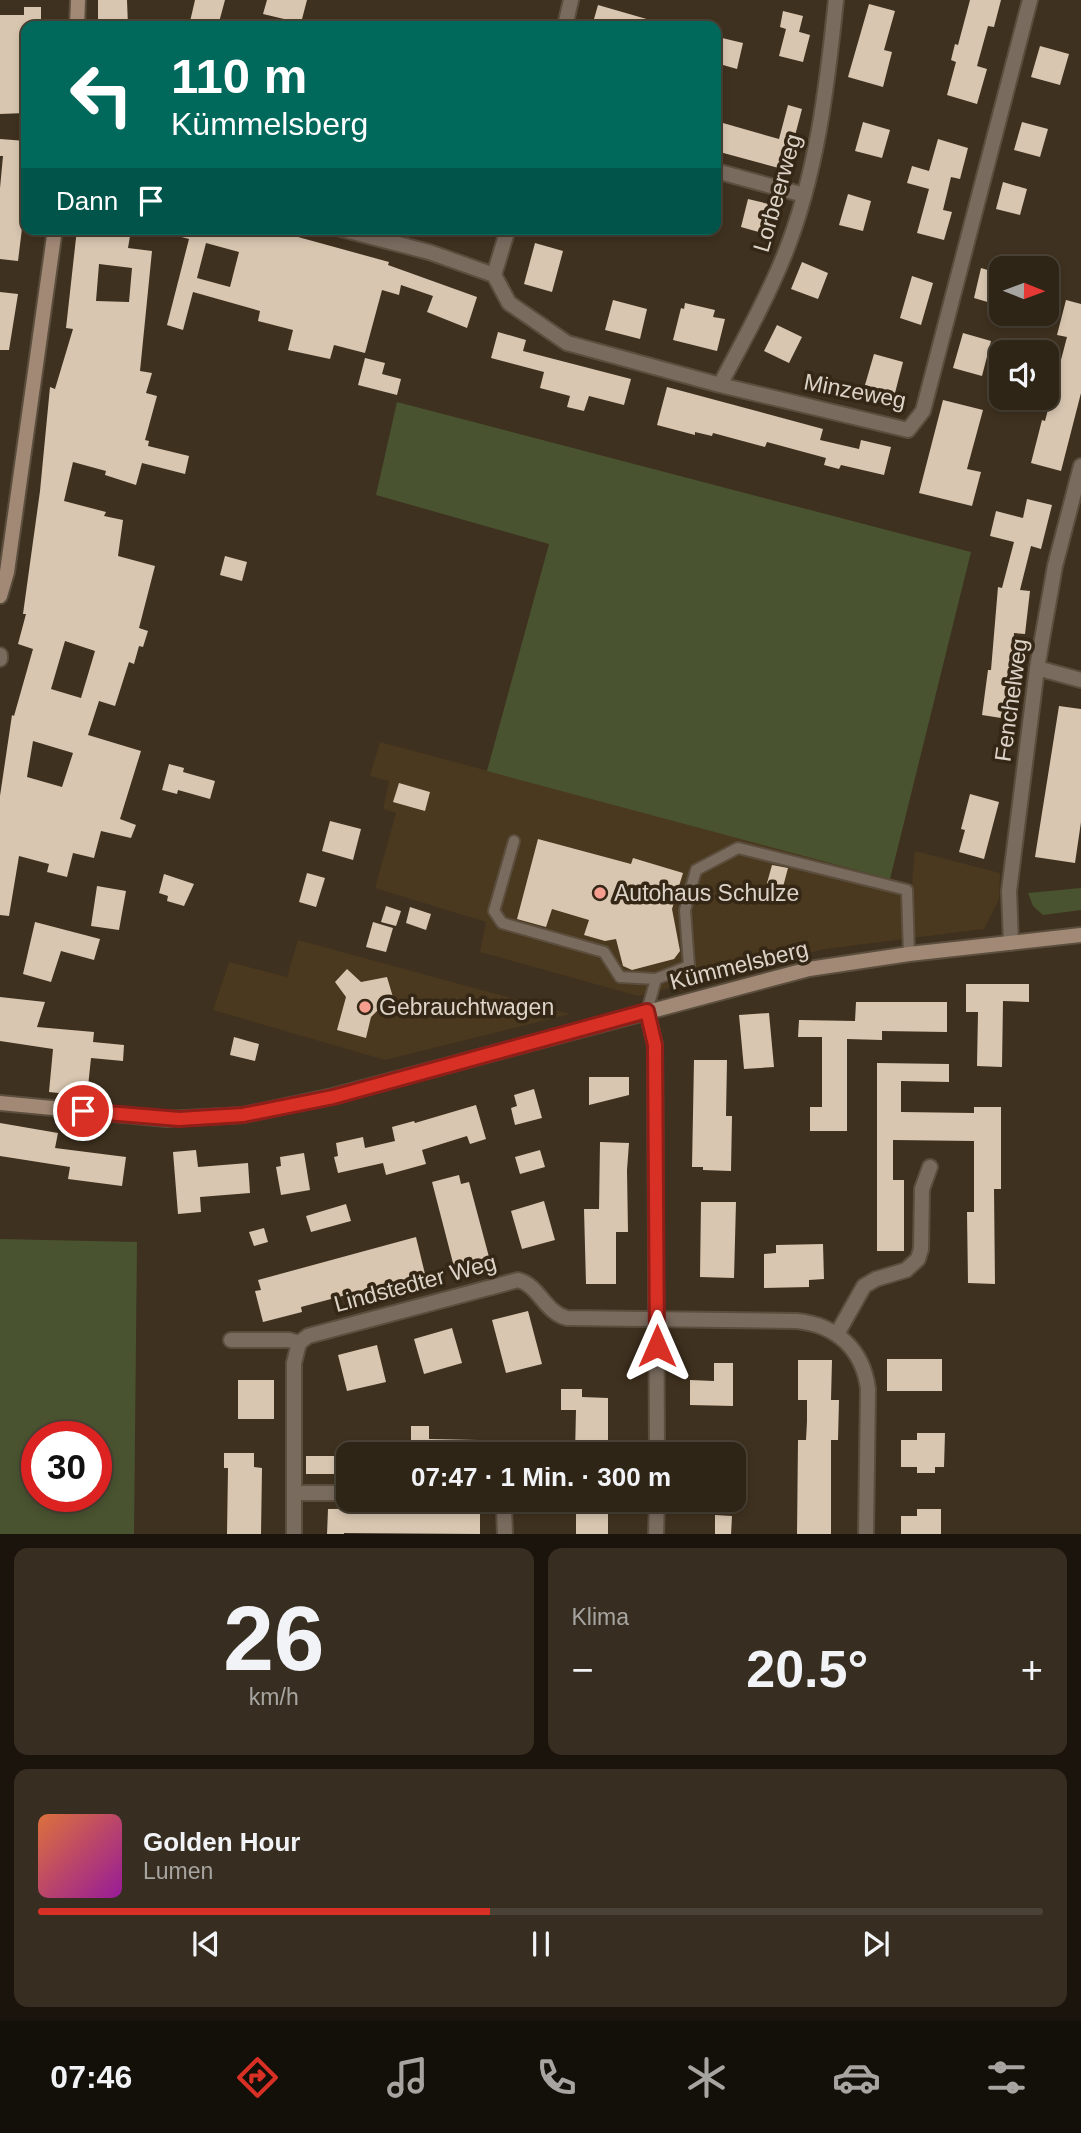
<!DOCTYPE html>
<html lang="de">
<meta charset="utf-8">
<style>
:root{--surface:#2f2517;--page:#372d20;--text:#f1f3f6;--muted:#a7a5a1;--line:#4a4236;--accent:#d93025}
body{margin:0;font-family:Helvetica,sans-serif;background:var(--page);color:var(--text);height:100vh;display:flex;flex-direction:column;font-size:26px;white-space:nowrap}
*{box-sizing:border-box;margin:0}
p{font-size:23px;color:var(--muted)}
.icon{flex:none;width:38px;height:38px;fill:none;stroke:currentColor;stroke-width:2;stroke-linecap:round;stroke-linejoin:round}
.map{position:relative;height:1534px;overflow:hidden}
.side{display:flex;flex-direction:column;gap:14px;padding:14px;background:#1a140d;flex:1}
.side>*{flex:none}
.guide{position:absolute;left:21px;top:21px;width:700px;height:214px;border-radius:14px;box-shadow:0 4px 10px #0003,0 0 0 2px var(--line);background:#00695c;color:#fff;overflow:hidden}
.needle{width:46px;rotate:91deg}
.controls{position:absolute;left:989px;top:256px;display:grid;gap:14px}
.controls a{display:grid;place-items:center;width:70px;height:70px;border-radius:14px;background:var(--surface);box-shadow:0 4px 10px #0003,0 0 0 2px var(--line);font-size:35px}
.speed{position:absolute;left:21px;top:1421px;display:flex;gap:14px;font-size:35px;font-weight:700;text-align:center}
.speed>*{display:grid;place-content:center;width:91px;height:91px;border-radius:50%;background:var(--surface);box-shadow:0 4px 10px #0003,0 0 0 2px var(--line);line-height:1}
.speed .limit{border:10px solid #d22;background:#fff;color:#111}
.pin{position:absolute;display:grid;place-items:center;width:60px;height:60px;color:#fff;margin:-30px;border:4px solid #fff;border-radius:50%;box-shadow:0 2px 7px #0007}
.me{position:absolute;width:77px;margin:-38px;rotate:0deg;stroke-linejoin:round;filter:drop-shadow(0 0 5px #0008)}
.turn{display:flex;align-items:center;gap:24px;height:147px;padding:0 35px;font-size:32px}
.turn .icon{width:91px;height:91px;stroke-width:2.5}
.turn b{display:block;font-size:49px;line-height:60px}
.then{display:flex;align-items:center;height:66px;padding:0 35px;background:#0003;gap:14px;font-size:26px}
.big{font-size:52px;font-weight:800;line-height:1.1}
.side .tile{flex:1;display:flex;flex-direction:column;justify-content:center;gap:10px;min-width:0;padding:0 24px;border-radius:14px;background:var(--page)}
.side .dial{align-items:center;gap:0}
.dial b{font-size:91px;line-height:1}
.song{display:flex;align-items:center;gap:21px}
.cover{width:84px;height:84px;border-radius:10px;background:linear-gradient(135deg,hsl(20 70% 55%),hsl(300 70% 35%))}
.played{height:7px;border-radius:4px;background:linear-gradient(90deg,var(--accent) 45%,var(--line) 45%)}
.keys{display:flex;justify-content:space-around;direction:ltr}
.heat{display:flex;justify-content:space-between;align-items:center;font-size:38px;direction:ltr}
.side .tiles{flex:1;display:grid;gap:14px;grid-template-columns:1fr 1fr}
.tile:last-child{grid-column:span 2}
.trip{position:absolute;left:336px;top:1442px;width:410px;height:70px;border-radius:14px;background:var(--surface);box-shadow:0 4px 10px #0003,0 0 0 2px var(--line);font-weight:800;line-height:70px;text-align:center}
.tabs{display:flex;height:112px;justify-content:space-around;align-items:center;background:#130f09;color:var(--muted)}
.tabs .icon{width:49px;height:49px}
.tabs .on{color:var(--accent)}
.tabs b{font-size:32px;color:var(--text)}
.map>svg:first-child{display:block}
.built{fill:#4a381f}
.green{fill:#495330;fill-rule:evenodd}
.building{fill:#d8c6b0;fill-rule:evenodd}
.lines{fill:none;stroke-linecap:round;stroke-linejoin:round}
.service-casing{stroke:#5b4e3d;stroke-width:14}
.minor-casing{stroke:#5b4e3d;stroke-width:18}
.secondary-casing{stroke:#5b4e3d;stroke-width:18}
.service{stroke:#7a6b5f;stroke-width:10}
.minor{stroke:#7a6b5f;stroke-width:14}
.secondary{stroke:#a18976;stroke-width:14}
.route-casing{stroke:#8d1f18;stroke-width:18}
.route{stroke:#d93025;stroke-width:12}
.poi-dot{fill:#f59d8f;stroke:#352715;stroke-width:2.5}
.labels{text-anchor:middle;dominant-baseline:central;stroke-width:7;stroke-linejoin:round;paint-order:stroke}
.street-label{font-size:23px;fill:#dcd3c8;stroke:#352715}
.poi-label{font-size:23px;fill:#dcd3c8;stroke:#352715;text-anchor:start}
</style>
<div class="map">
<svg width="1081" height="1535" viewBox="0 0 1081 1535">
<rect width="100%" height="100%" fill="#3f311f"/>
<path class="built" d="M380 742 912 884 915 851 1000 873 999 899 984 929 825 949 638 996 480 952 486 922 375 888 396 813 383 809 389 781 370 776Z
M298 940 570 1014 385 1060 213 1010 229 962 287 977Z"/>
<path class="green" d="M397 402 971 552 890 879 487 771 549 544 376 495Z
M1081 888V910L1043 915 1033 906 1028 893Z
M0 1239 137 1242 134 1534H0ZM37 1437H96V1496H37Z"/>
<path class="building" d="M98 0H127L128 26H98Z
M195 0H225L218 26H189Z
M267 0H307L301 23 263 14Z
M970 0H1001L994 27 988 26 977 66 987 69 977 104 947 95 956 62 951 60 955 44 958 45Z
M869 4 895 11 884 50 892 52 883 87 848 77Z
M598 5 657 22V26H592Z
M24 7H41V26H26V113L0 114V15H24Z
M783 11 803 16 799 32 796 31 810 35 803 62 779 56 786 29 780 27Z
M718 37 743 43 737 69 716 63Z
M1040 46 1069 54 1060 85 1031 77Z
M788 105 802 109 786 170 716 151V121L779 139Z
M863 122 890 130 882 158 855 151Z
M1022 122 1048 129 1040 157 1014 150Z
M0 139 26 141V196L18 261 0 259V188L3 156H0Z
M938 139 968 148 960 179 951 177 943 210 952 212 944 240 917 233 929 189 907 183 912 166 929 171Z
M1003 182 1027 189 1020 215 996 209Z
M848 194 871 201 863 231 839 225Z
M748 199 777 206 769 235 741 227Z
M77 229H106V232L130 236 128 248 152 251 140 371 152 373 146 393 157 396 145 440 149 441 148 446 189 456 185 474 142 463 136 485 105 475 106 471 73 462 64 501 106 512 104 516 123 520 118 556 155 566 139 628 148 631 143 647 139 646 134 664 129 662 115 706 99 701 88 735 141 751 120 819 136 825 131 838 101 831 94 858 73 853 67 877 47 872 49 864 19 856 9 916 0 915V796L12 715 14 716 33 649 18 644 26 614H23L40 491 50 387 55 389 73 329 66 328ZM99 264 132 268 129 302 96 301ZM65 641 95 651 81 698 51 689ZM33 741 73 753 62 787 27 777Z
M174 229H269L389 262 388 265 477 297 467 328 427 312 433 296 401 285 399 295 382 290 365 353 334 345 330 359 288 350 293 330 258 321 260 311 193 292 183 330 167 325 189 239 174 235ZM206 243 239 252 230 287 197 278Z
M535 243 563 251 552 292 524 284Z
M802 262 828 273 818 299 791 289Z
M981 268 1001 274V306L974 298Z
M912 276 933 283 921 325 900 318Z
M0 292 18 294 9 350H0Z
M613 300 647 309 640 339 605 330Z
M1066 300 1081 304V393L1061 471 1031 463 1042 420 1045 421 1067 337 1057 335Z
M685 303 715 310 713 317 725 319 717 351 673 340 681 308 684 309Z
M777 325 802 337 789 363 764 351Z
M498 332 526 340 523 351 631 379 624 405 589 396 584 411 567 407 570 396 540 388 544 372 491 358Z
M963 333 991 341 982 376 953 368Z
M874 354 903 362 895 393 865 385Z
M365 358 385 363 382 374 401 379 397 395 358 385Z
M667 387 823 429 820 440 859 449 861 440 891 447 884 475 841 465 839 469 824 465 826 458 767 442 765 447 713 433 712 436 695 432V435L657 425Z
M943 400 983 410 967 469 981 472 972 506 919 493Z
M1027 499 1052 505 1041 549 1031 546 1020 590 1030 591 1025 634 1014 633 1011 673 1020 674 1014 720 982 715 988 670H991L998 587 1002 588 1014 542 990 536 996 511 1023 518Z
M225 556 247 562 242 581 220 575Z
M1059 706 1081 709V822L1075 863 1035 857Z
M169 764 184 768 183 772 215 781 210 799 178 790 177 794 162 790Z
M399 783 430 792 425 811 393 802Z
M970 794 999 802 984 859 959 852 965 830 961 829Z
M330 821 361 829 353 860 322 851Z
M538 839 631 864 633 858 683 873 672 909 680 951 674 959 632 970 623 966 616 939 605 941 584 935 589 920 552 909 546 927 517 919Z
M772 865 788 868 783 887 767 883Z
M307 873 325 878 316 907 299 902Z
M164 874 194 884 184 906 167 901 168 896 159 893Z
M97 886 126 891 119 930 91 926Z
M386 906 401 911 396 926 381 922Z
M410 907 431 914 426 930 406 923Z
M35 922 100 939 94 960 61 951 51 982 23 974Z
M373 922 393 928 386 952 366 947Z
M347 969 361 982 387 977 395 1004 380 1008 371 1017 366 1038 337 1030 346 997 335 982Z
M966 984H1029V1002L1003 1001 1002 1067 977 1066 978 1012H966Z
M0 997 45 1002 37 1027 94 1032 93 1042 124 1045 123 1061 91 1058 87 1096 49 1092 53 1049 0 1041Z
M856 1002H947V1032L882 1031V1040L847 1039V1131H810V1107H822V1037H798L799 1020 855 1021Z
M769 1013 774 1067 744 1069 739 1015Z
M234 1037 259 1044 255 1061 230 1055Z
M694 1060H727L726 1116H732L731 1171 703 1170V1167H692Z
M877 1063 949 1064V1082L901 1081V1112L974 1113V1107H1001V1189H994L995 1284 968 1283 967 1212H974V1141L893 1140V1180H904V1251H877Z
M589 1077H629V1095L589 1105Z
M534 1089 542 1118 515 1125 511 1108 517 1106 514 1095Z
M476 1105 486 1139 470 1144 467 1136 422 1150 426 1164 386 1175 383 1163 338 1173 334 1157 338 1156 336 1143 363 1137 365 1148 395 1141 392 1127 414 1121 415 1123Z
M0 1123 58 1133 55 1148 126 1157 122 1186 68 1179 70 1167 0 1156Z
M600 1142 629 1143 627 1170 628 1232H616V1284H586L584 1209H599Z
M196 1150 198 1167 248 1163 250 1193 200 1197 201 1212 178 1214 173 1152Z
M540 1150 545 1167 520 1174 515 1157Z
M304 1153 310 1190 281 1195 276 1167 281 1166 280 1157Z
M459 1175 461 1184 469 1182 489 1257 454 1267 432 1182Z
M544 1201 555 1240 522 1249 511 1211Z
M701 1202H736L734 1278 700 1277Z
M346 1204 351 1221 311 1232 306 1216Z
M264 1228 268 1242 254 1246 249 1232Z
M416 1237 425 1274 301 1307 302 1312 263 1322 255 1291 261 1290 258 1280Z
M823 1244 824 1279 809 1280V1287L764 1288V1254L776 1253V1245Z
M528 1311 542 1364 506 1373 492 1320Z
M452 1328 462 1363 424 1374 414 1339Z
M377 1345 386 1382 347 1391 338 1355Z
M887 1359H942V1391H887Z
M798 1360H832L831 1400H839L838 1440H831V1535H797L798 1440H806L807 1421V1400H798Z
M714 1363H733V1406L690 1405V1380L714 1381Z
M238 1380H274V1419H238Z
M561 1389H582V1397L608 1398V1454H575L576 1410H561Z
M411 1426H429V1439L478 1440V1454H411Z
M917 1433H945L944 1467H935V1473H917V1467H901V1440H917Z
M224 1453H254V1467L262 1468 261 1535H227L228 1468H224Z
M306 1456H348V1474H306Z
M576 1500H608V1535H576Z
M429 1508H480V1534L344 1533V1535H327L328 1509Z
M917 1509H941V1535H901V1516H917Z
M715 1515 732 1516 731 1535H715Z"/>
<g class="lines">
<defs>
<path id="service" d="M514 841 494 911 502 923 604 952 620 977 656 979 647 1011
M656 979 689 966 685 910 696 870 738 848 907 890 909 954"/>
<path id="minor" d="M565 26 571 0
M716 171 804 195
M341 229 429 252 494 275 509 303 567 343 720 385 908 430 923 411 1030 0
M494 275 508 229
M720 385C742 343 766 301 784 256 817 174 827 87 836 0
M0 655V659
M1037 668 1081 680
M1011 943 1009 891 1037 668 1055 566 1081 466
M647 1011 655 1045 657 1454
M837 1334 864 1286 876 1279 906 1270 918 1259 921 1249 922 1189 930 1167
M231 1340H289L299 1343 308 1336 518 1280C539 1285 545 1313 567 1318L797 1321C836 1325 863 1349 868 1389L866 1535
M294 1493H348
M500 1500 504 1508 505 1535
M294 1535V1363L299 1343
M656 1535 657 1500"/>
<path id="secondary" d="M77 26 78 0
M0 596 7 572 55 229
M0 1103 167 1119 243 1115 333 1096 809 969 909 954 1081 935"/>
</defs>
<use href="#service" class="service-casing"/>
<use href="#minor" class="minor-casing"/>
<use href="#secondary" class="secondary-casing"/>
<use href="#service" class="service"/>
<use href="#minor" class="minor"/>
<use href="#secondary" class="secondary"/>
</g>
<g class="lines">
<defs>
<path id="route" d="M83 1111 179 1119 243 1115 333 1097 647 1011 655 1045 657 1346"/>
</defs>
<use href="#route" class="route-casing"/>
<use href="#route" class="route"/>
</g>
<g class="poi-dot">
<circle cx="600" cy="893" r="7"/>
<circle cx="365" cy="1007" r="7"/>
</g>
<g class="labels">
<g class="street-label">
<text transform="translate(777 193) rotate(-74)">Lorbeerweg</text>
<text transform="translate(855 391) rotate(11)">Minzeweg</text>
<text transform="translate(1011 700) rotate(-82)">Fenchelweg</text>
<text transform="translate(739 965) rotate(-14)">Kümmelsberg</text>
<text transform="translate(415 1283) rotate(-15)">Lindstedter Weg</text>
</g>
<g class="poi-label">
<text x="614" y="893">Autohaus Schulze</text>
<text x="379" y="1007">Gebrauchtwagen</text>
</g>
</g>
</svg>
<div class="controls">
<a><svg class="needle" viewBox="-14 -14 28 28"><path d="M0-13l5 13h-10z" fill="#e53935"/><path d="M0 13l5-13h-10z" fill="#a7a5a1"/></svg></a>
<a><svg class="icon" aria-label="sound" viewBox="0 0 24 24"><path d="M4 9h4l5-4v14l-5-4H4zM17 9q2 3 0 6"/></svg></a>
</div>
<div class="speed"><div class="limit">30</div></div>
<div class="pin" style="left:83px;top:1111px;background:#d93025"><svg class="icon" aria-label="arrive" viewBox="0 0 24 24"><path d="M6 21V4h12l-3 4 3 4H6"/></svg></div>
<svg class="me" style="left:657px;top:1346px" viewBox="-20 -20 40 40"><path d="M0-17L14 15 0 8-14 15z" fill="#d93025" stroke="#fff" stroke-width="4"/></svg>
<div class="trip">07:47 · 1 Min. · 300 m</div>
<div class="guide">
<div class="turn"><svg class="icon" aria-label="left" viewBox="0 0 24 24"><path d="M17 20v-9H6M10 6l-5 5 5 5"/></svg><div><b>110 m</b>Kümmelsberg</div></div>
<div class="then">Dann<svg class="icon" aria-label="arrive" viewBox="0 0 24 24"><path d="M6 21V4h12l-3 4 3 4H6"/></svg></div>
</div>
</div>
<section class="side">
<div class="tiles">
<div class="tile dial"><b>26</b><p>km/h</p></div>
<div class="tile"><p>Klima</p>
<div class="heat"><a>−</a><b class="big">20.5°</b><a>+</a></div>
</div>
<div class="tile">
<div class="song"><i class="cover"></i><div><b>Golden Hour</b><p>Lumen</p></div></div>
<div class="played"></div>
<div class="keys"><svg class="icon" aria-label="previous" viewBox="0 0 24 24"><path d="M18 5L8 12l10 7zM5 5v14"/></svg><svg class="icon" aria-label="pause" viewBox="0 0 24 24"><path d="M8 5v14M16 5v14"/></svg><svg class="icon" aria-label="next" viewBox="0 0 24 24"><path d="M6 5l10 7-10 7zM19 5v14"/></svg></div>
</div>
</div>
</section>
<nav class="tabs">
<b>07:46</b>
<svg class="icon on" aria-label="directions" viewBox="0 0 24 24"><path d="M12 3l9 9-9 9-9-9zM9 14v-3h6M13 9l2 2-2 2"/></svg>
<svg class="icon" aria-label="music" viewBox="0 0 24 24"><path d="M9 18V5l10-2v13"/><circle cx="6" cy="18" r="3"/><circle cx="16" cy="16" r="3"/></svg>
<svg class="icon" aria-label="phone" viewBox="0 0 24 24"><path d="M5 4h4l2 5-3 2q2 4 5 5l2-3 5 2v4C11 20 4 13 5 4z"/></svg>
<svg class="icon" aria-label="climate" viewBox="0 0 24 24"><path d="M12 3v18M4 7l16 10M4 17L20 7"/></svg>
<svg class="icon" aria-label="car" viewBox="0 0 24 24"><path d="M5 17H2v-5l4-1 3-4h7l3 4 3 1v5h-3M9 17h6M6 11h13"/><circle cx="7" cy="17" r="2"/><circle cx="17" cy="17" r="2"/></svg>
<svg class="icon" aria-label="filters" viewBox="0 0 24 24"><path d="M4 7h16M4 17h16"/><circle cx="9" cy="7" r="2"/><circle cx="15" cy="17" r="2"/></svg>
</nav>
